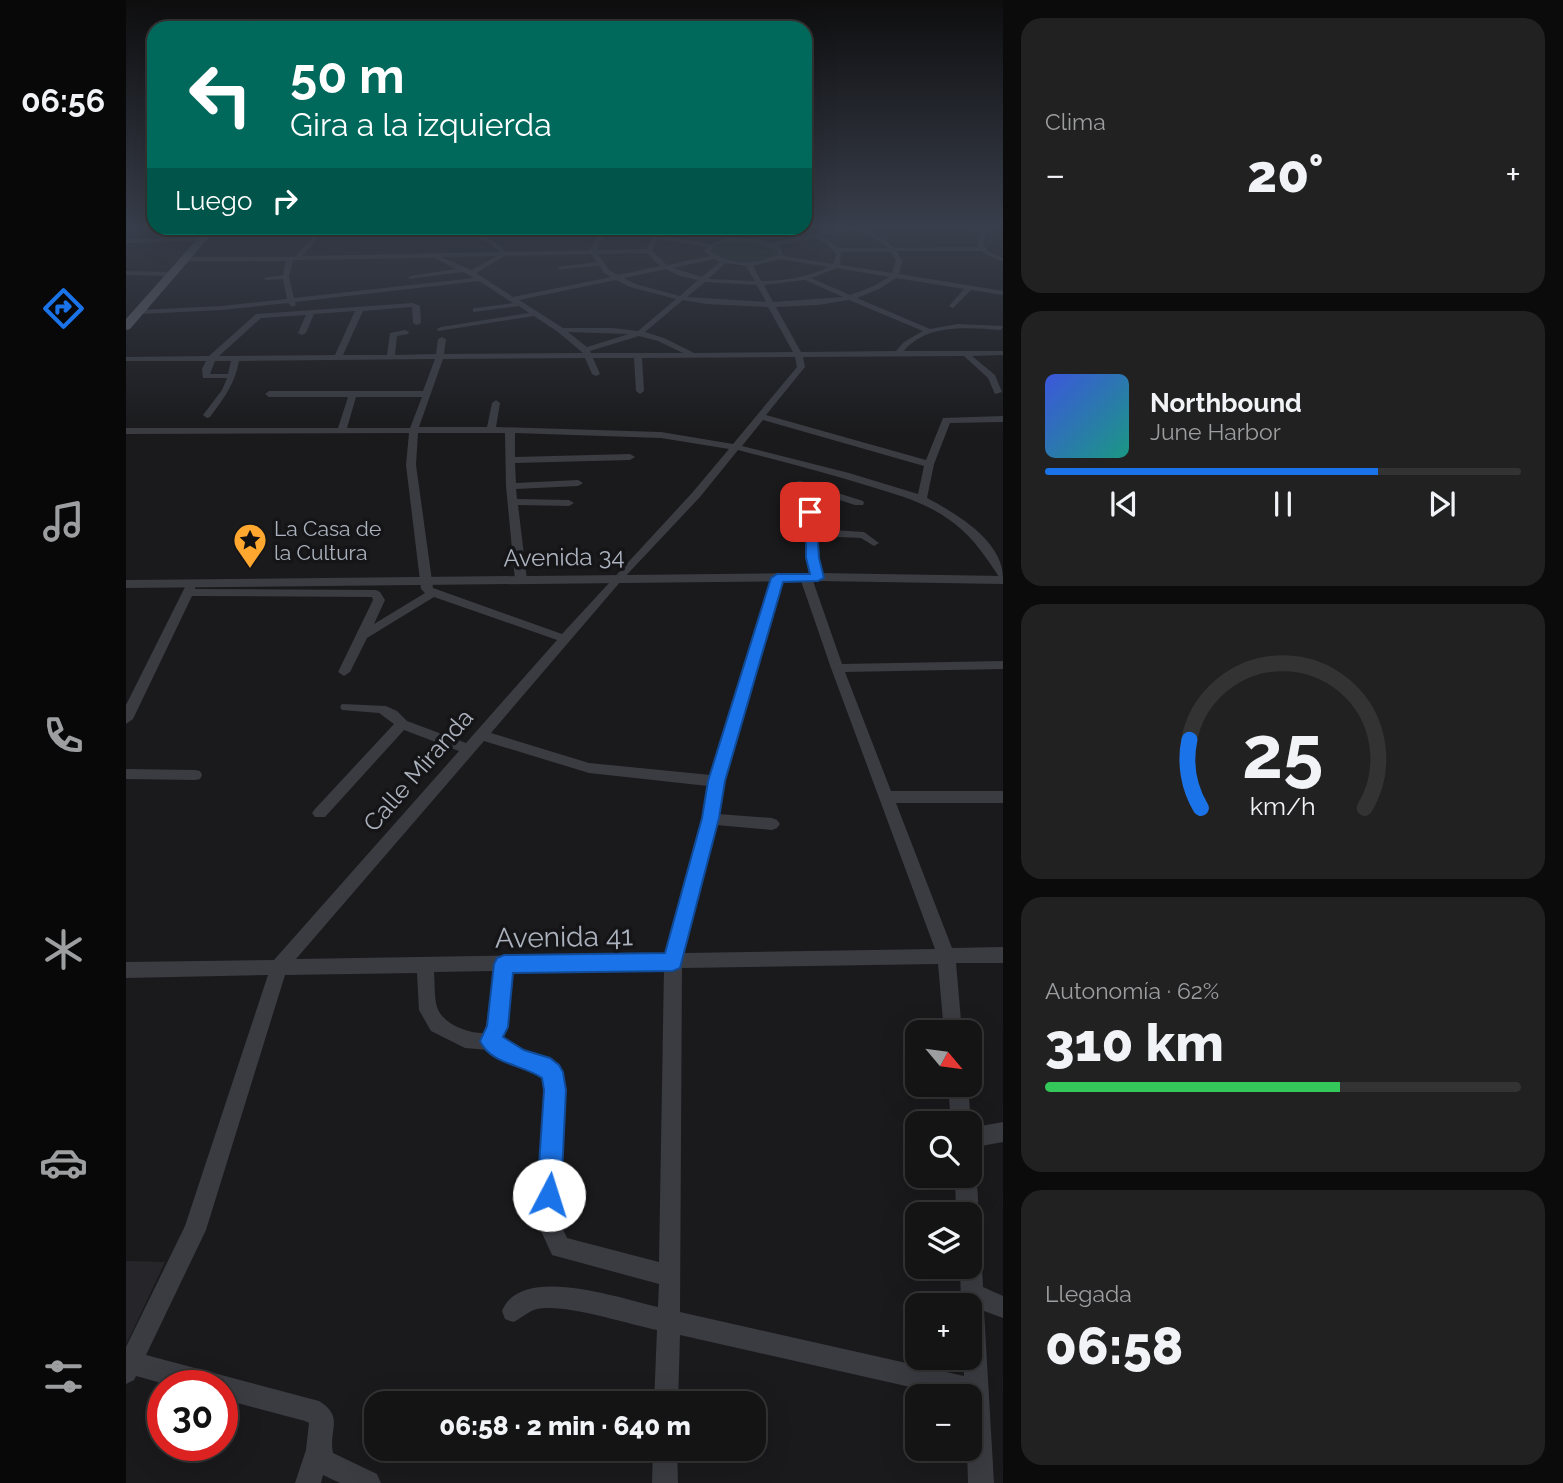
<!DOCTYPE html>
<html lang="es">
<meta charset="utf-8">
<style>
:root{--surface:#141415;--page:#212122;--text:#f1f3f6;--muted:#9d9ea0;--line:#333334;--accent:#1a73e8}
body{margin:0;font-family:Raleway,sans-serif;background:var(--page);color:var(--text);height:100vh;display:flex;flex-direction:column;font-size:26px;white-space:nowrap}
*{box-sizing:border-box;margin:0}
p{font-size:23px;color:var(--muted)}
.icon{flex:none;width:38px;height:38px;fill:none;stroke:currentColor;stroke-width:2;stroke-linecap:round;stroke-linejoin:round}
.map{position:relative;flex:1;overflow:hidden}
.details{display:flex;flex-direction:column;gap:18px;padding:18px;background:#0b0b0c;width:560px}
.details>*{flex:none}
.guide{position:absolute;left:21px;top:21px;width:665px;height:214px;border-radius:21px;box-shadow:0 7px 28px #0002,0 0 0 2px var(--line);background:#00695c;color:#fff;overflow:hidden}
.needle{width:46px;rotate:119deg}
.fabs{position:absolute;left:779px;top:1020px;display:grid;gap:14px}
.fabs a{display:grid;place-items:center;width:77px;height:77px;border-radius:14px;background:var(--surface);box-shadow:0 7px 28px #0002,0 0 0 2px var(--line);font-size:35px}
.speed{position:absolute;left:21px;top:1370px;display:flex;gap:14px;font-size:35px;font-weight:700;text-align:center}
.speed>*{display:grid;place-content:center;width:91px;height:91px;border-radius:50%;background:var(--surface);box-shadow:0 7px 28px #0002,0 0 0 2px var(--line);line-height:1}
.speed .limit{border:10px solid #d22;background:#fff;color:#111}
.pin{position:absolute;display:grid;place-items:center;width:60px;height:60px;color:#fff;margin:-30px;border-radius:14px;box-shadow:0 4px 10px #0006}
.me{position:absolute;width:77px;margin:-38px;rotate:5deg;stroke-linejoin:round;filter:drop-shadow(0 0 5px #0008)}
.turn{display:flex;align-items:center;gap:24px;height:147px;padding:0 28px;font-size:32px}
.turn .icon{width:91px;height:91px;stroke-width:2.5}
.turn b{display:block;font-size:49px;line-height:60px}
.then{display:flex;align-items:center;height:66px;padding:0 28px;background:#0003;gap:14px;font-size:26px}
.big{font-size:52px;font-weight:800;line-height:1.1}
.details .widget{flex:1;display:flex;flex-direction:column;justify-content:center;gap:10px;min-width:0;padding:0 24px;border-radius:21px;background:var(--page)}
.details .dial{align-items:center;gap:0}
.dial svg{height:182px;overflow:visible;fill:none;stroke:var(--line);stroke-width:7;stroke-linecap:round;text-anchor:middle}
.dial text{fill:var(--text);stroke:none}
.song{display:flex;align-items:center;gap:21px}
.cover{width:84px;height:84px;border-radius:10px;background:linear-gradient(135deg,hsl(230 70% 55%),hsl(170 70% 35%))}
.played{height:7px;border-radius:4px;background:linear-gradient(90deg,var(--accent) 70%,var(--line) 70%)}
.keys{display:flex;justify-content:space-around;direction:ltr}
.heat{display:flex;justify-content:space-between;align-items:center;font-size:38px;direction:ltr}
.charge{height:10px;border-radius:5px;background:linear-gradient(90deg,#34c759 62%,var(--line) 0)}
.trip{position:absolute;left:238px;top:1391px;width:402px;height:70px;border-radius:21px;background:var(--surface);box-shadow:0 7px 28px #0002,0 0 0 2px var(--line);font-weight:800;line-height:70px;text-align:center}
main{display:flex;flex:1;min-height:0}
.tab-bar{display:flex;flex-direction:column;width:126px;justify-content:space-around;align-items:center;background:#080808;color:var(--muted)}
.tab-bar .icon{width:49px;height:49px}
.tab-bar .current{color:var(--accent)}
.tab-bar b{font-size:32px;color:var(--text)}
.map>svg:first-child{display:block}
.built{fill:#26262a}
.green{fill:#1f2820}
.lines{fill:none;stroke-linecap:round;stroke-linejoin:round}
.minor{fill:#3a3c42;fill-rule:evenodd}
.tertiary{fill:#3a3c42;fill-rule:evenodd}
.primary{fill:#565961;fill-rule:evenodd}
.route{fill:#1a73e8;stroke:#114b97;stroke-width:2}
.labels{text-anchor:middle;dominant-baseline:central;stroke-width:7;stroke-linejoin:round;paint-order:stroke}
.far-poi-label{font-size:21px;fill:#abb2bd;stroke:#151518;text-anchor:start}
.street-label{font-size:24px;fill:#abb2bd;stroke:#151518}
.near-street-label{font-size:28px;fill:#abb2bd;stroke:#151518}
</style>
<main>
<nav class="tab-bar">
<b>06:56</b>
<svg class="icon current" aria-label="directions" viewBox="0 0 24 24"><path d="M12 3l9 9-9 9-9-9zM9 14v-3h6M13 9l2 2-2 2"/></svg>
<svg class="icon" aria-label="music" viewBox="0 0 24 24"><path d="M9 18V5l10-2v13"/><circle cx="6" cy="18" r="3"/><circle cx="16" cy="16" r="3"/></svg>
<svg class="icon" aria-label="phone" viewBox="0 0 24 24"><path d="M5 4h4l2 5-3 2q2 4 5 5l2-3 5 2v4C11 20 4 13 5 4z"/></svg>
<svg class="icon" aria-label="climate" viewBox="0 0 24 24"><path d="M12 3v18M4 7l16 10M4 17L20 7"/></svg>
<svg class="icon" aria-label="car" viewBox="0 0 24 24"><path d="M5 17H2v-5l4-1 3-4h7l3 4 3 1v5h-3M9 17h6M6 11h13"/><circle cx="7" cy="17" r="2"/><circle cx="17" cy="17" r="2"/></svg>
<svg class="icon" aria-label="filters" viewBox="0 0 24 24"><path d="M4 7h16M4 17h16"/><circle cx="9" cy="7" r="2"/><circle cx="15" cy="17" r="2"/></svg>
</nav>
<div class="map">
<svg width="877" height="1483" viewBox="0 0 877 1483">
<rect width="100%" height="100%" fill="#1a1a1c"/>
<path class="built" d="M0 1261 39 1262 0 1345Z"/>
<path class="green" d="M607 240 646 245 655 255C629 263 611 264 585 255L584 246Z"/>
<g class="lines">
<path class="minor" d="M723 227H734L745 231 769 248 853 247 851 244 855 234 843 227H850L860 232 857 244 863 252 877 258V262L859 254 856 251H771L776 261 773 274 877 291V295L845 290 827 308 823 306 838 289 770 278 753 289 731 298 804 329 832 324 877 326 875 330C843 328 801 323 778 351H877V355L846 356 869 375 876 392 869 394 862 378 838 356 677 357 679 367 640 415 800 460 817 418 877 416V422L824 423 808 464 801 498C831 514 877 541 877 578L873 577C860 557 848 539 829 524 804 504 776 496 746 487 702 473 657 462 612 450L574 497 495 581 365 733 463 763 585 775 645 578 651 575 655 576 657 578 597 781 592 814 646 818 651 820 654 824 651 828 646 830 590 825 558 953 809 949 705 668 674 578 680 575 686 578 716 664 877 661V669L719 672 765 791H877V803H770L826 948 877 947V963H830L836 1032H818L812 964 556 968 554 1312 838 1376 837 1358H844V1306H835L834 1267H844V1237L852 1240 855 1248 857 1287 877 1296V1318L858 1311 868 1483H842L841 1449H844V1396H824L554 1335 552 1404H528L531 1330C502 1324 438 1303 411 1309 402 1311 395 1319 387 1322L379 1319 376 1311C395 1263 495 1299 532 1307L533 1284 426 1255 411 1222 419 1090 417 1077 411 1073 386 1065 363 1050 339 1048 305 1031 293 1010 291 973 159 975 80 1230 20 1355 193 1401C219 1417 202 1430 207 1453L251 1474 255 1483H214L197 1475 195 1483H169L180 1450 183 1423 179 1421 96 1399V1386H46L10 1376 8 1380 0 1384V1347L59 1226 142 975 0 978V962L148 960 333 751 278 730 199 817H189L186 813 189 809 268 724 253 713 216 710 214 707 216 704 260 706 271 711 281 721 340 743 431 640 308 597 241 638 224 672 218 676 212 672 247 600 246 597 66 596 7 719 0 724V705L61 583H69V589L250 590 254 592 259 600 248 624 299 593 295 589 280 465 283 433 0 434V428H212L222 397H143L139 394 143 391H297L309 359 113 361C109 384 98 398 84 417L81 418 77 415 96 390 101 378H77L76 369 80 361H0V357L83 356 130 314 287 303 294 306 295 323 291 325 287 323 286 307 237 311 217 355H261L264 333 279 330 283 332 282 334 271 336 269 355 310 354 312 339 316 337 320 339 318 354 457 353 432 332 408 316 312 331 311 329 315 327 403 313 393 306 347 312V308H350L387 303 353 281 169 302 170 305 166 307 162 303 96 310 13 314 9 312 13 310 96 306 161 299 157 279 140 280 137 278 157 275 160 261H57L54 259 57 257H169L195 228H201L176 256 374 252C349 227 311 230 278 230L275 228C311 228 354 223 380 252L464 250 469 239 480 230 475 228C490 228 520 237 531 235 540 232 547 228 558 228L537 236 584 244 601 238 631 239 645 243 684 235 657 228H668L691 234ZM729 229 747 237 762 248H712L696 236ZM486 231 526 238 520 249 471 250 474 241ZM690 238 701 244 710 254 707 264 658 256 655 248 651 246ZM532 239 581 247 578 251 584 256 541 265 526 251ZM601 242 630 243 649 249 652 254C631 266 604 265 585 251L589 245ZM715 252H765L770 261 766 273 714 265ZM521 253 534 266 492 275 483 270 472 254ZM465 254 471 262 431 267 434 269 474 266 478 273 485 277 387 297 350 273 378 256ZM371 256 345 270 315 257ZM308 258 330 269 284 276 282 279 337 272 348 278 168 298 163 277 167 260ZM589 259 594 262 576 277 547 268ZM653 259 703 267C682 277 658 281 635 281L627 266ZM600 263 620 266 629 281 582 279ZM711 268 763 277 748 286 724 295 685 278ZM540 269 554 276 572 280 554 296 509 284 498 278ZM490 280 504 287 550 299 512 331 486 328H437L393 300ZM678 280H679L717 297 647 302 638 285ZM579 282 631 285 640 302 561 297ZM557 300 580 304 642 307 667 352 568 353 538 338 519 332ZM723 300 797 331 778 342 770 351 675 352 650 307 692 305ZM229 311 209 355 93 356 135 318 180 315 172 333 176 335 180 333 188 314ZM442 332 503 334 461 347ZM513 336 532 341 557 353H465L464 351ZM669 357 671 367 607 444 535 432 370 427 374 403 370 400 366 403 361 427H293L317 359 459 358 466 374 470 376 474 374 467 358H508L510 391 514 394 518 391 516 358ZM89 361H105L102 374H84ZM230 397H296L284 428H221ZM637 420 798 466 792 494 723 473 616 446ZM292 433H379L380 486 389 580 395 583 401 580 392 505 443 506 448 503 443 500 391 499 390 489 452 486 457 483 452 480 390 483 389 463 504 460 509 457 504 454 389 457V433L535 438 603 449 566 493 436 634 307 588 290 465ZM358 741 463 773 582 786 576 819 541 953 170 959ZM538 968 533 1262 441 1238 433 1221 439 1090C433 1059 427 1061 400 1052 391 1049 383 1042 376 1037L380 1027 386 971ZM368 971 359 1033C343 1034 316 1024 311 1007 308 997 309 983 308 972Z
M75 238 77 241 0 243V239Z
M0 271 44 272 47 274 44 276 0 275Z
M674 481 737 501 738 503 737 505H729L670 486V482Z
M684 509 689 512 690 529 738 532 753 543 748 546 735 538 691 536 693 558 698 577 692 580 688 579C678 559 680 534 679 512Z
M0 769 69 770 74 771 76 775 74 779 69 780 0 779Z
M822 1085H842L845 1124 844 1128V1124H825Z
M877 1122V1142L844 1148V1128Z
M844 1167C853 1178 854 1208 849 1222L844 1224V1214H830L829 1176H844Z
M527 1449H551L552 1483H526Z"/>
<path class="tertiary" d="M692 573 877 576V584L692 581 0 588V580Z"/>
<path class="primary" d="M81 228H91L4 329 0 330V319Z"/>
</g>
<linearGradient id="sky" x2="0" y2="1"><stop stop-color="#0e0e0f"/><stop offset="0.52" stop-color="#383e4b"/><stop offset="1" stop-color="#383e4b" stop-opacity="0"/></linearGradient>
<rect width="877" height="435" fill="url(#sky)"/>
<path class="route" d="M680 509 690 512 693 558 698 578 692 581 657 582 599 781 593 818 554 968 547 971 387 973 382 1027 377 1037 398 1050 424 1058 433 1065 437 1072 440 1090 435 1195 432 1203 423 1207 415 1203 411 1195 418 1090 416 1078C398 1065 364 1064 354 1041L361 1026 368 964 371 958 378 955 539 953 576 818 582 781 645 578 651 574H684L680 558Z"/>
<defs>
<symbol id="sight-pin" viewBox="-11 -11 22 30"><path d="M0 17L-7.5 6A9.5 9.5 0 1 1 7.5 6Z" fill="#ffa72f" stroke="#151518"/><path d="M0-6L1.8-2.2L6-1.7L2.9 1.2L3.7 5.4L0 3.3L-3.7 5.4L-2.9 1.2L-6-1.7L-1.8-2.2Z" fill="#111"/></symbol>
</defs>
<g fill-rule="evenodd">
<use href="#sight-pin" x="105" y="521" width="38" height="52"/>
</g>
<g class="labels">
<g class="far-poi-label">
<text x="148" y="528">La Casa de<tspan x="148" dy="24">la Cultura</tspan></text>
</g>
<g class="street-label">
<text transform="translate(438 557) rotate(-1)">Avenida 34</text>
<text transform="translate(292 770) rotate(-49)">Calle Miranda</text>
</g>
<g class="near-street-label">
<text transform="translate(438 937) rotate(-1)">Avenida 41</text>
</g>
</g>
</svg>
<div class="fabs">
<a><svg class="needle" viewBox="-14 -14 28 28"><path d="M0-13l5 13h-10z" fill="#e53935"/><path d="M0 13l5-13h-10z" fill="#9d9ea0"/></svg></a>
<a><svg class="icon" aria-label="search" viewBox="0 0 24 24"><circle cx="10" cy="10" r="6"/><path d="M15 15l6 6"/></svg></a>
<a><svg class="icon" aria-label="layers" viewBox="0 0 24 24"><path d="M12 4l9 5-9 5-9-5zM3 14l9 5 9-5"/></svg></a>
<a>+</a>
<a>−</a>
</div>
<div class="speed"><div class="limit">30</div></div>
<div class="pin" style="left:684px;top:512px;background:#d93025"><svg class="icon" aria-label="arrive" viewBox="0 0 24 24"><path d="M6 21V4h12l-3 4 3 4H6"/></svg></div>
<svg class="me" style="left:423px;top:1195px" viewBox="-20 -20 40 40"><circle r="19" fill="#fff"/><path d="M0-13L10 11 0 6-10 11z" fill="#1a73e8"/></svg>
<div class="trip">06:58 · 2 min · 640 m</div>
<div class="guide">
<div class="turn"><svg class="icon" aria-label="left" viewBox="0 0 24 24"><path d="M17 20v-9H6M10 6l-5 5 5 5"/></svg><div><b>50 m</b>Gira a la izquierda</div></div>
<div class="then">Luego<svg class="icon" aria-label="right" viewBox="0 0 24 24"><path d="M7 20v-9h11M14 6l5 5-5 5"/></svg></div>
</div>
</div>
<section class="details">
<div class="widget"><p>Clima</p>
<div class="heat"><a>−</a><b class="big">20°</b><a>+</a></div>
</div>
<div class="widget">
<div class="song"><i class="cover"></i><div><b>Northbound</b><p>June Harbor</p></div></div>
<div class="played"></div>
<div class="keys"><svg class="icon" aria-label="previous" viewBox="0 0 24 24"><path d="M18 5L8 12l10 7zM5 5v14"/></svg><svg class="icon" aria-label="pause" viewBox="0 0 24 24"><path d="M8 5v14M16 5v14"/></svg><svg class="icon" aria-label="next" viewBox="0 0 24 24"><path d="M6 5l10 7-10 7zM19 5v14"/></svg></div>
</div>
<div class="widget dial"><svg viewBox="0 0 100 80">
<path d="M14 69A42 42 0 1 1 86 69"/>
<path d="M14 69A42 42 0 0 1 9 39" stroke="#1a73e8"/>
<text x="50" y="56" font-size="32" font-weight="700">25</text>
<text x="50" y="72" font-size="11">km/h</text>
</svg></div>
<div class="widget"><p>Autonomía · 62%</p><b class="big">310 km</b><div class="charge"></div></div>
<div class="widget"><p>Llegada</p><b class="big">06:58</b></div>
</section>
</main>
